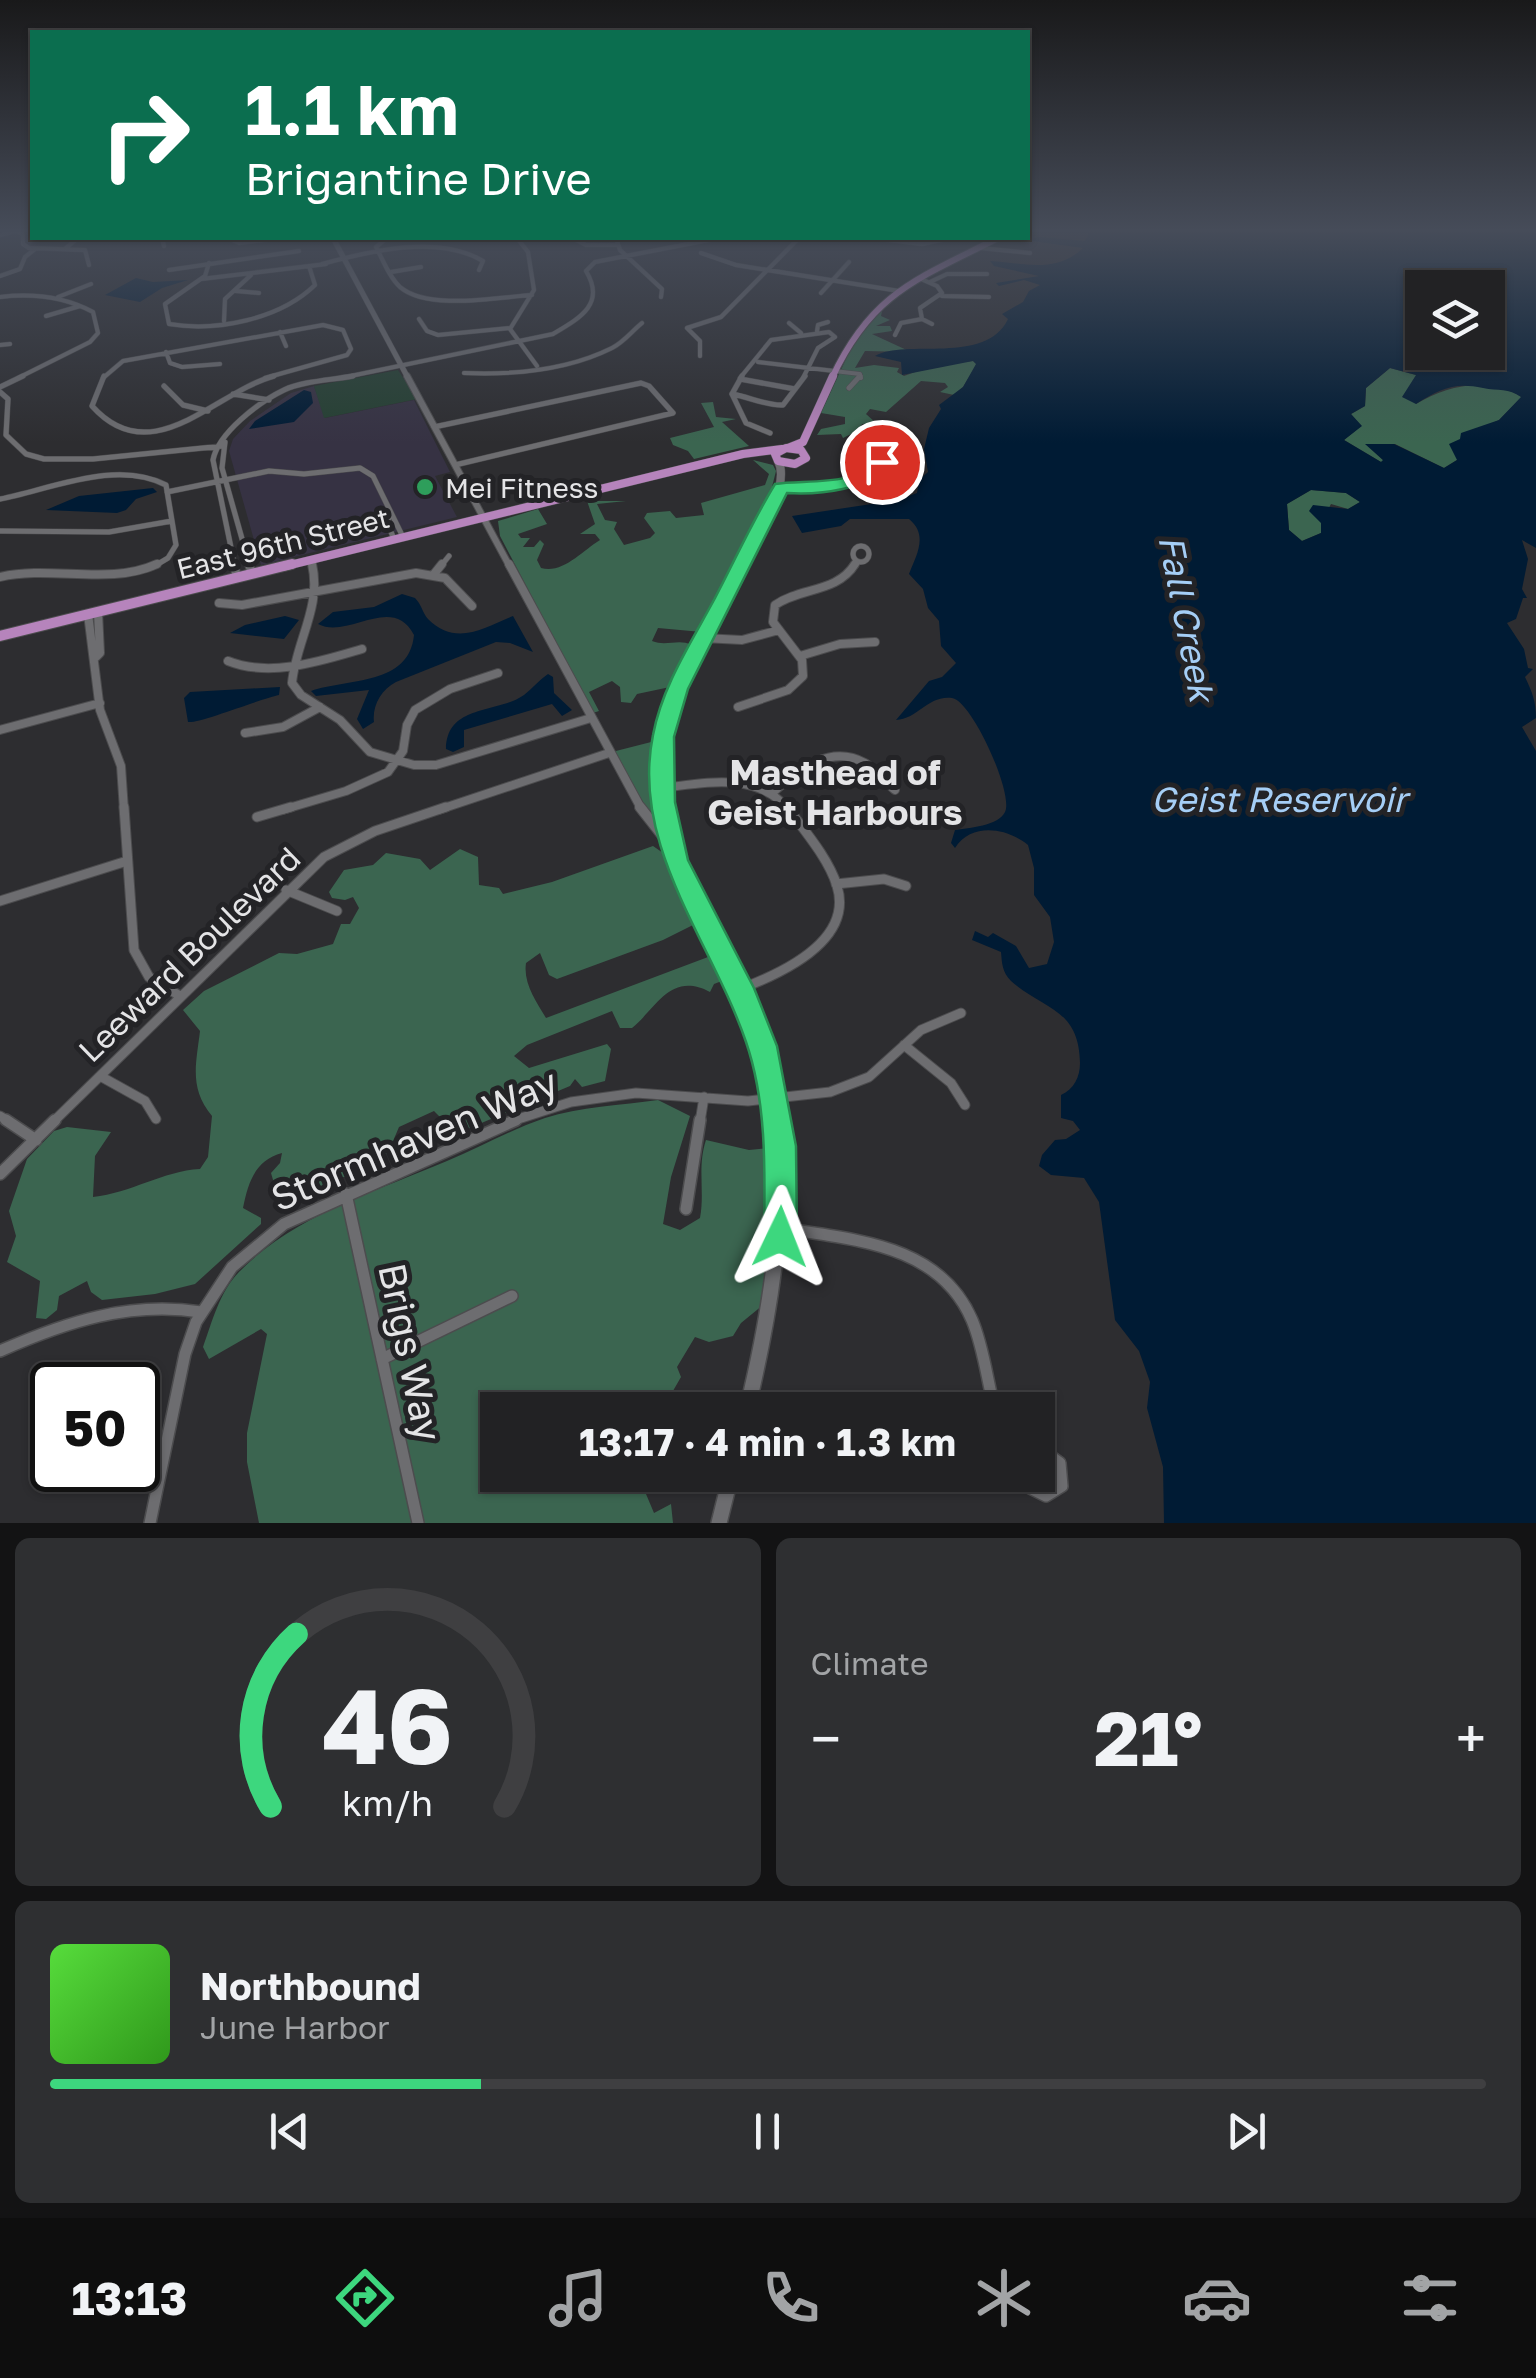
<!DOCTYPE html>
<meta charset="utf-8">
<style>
:root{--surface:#222224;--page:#2e2f31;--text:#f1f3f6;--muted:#a2a4a6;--line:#3f3f41;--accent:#3dd77e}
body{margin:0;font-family:"Golos Text",sans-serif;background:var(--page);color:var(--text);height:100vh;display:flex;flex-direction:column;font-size:38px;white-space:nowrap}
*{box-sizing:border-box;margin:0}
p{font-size:32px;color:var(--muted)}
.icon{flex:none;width:55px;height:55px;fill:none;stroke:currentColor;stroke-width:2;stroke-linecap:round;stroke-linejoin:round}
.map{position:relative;height:1523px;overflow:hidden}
.details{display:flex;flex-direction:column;gap:15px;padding:15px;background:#131314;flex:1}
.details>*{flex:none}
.hud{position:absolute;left:30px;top:30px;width:1000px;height:210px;border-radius:0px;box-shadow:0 2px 8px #0004,0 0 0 2px var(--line);background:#0b6e4f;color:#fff;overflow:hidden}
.buttons{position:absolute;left:1405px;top:270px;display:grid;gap:20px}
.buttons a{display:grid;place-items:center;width:100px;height:100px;border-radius:0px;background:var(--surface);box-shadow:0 2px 8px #0004,0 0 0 2px var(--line);font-size:50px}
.speed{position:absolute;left:30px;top:1362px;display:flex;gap:20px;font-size:50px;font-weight:700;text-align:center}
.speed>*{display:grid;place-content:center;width:130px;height:130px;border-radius:50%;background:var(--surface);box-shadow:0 2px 8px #0004,0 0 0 2px var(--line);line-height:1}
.speed .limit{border:5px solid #111;border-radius:15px;background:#fff;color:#111}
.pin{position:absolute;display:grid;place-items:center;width:85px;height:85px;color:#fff;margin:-42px;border:5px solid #fff;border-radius:50%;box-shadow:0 2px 10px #0007}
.me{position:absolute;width:110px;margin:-55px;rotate:2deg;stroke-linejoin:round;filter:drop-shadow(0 0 8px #0008)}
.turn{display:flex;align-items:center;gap:35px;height:210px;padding:0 50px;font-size:45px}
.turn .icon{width:130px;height:130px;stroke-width:2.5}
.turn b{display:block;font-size:70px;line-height:85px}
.big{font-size:75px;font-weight:700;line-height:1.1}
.details .card{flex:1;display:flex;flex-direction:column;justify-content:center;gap:15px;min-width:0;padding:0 35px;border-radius:15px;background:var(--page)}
.details .dial{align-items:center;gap:0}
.dial svg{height:260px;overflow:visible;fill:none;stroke:var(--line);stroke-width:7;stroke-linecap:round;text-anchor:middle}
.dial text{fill:var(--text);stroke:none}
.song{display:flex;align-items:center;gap:30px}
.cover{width:120px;height:120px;border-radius:15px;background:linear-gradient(135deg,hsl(110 70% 55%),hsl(110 70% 35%))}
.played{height:10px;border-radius:5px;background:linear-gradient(90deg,var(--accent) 30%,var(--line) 30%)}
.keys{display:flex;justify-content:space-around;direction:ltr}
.heat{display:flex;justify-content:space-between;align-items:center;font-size:55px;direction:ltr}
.details .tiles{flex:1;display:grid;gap:15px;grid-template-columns:1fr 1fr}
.card:last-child{grid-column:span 2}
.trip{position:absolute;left:480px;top:1392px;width:575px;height:100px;border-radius:0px;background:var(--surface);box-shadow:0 2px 8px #0004,0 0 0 2px var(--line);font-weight:700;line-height:100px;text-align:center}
.dock{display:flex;height:160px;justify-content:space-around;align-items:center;background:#0e0e0e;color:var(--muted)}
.dock .icon{width:70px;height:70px}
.dock .active{color:var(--accent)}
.dock b{font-size:45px;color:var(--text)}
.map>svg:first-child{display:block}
.commercial{fill:#363243}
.green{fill:#254032}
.forest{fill:#3b6550}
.water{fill:#001b34;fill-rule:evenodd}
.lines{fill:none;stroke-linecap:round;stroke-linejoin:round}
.minor-far4-casing{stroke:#4c4c4e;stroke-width:5}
.minor-far3-casing{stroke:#4c4c4e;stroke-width:6}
.minor-far2-casing{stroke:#4c4c4e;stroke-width:10}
.minor-far1-casing{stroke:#4c4c4e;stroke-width:11}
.minor-casing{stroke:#4c4c4e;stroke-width:14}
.tertiary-far3-casing{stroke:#4c4c4e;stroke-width:6}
.tertiary-far2-casing{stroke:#4c4c4e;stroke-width:8}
.tertiary-far1-casing{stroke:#4c4c4e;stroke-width:10}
.tertiary-casing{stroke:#4c4c4e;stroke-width:12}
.secondary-far3-casing{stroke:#4c4c4e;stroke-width:9}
.secondary-far2-casing{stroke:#4c4c4e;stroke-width:11}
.secondary-far1-casing{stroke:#4c4c4e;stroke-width:14}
.secondary-casing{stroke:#4c4c4e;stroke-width:18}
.primary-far2-casing{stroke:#4c4c4e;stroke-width:8}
.primary-far1-casing{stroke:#4c4c4e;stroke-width:9}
.primary-casing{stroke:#4c4c4e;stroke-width:12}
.minor-far4{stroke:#6d6d70;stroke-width:4}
.minor-far3{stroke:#6d6d70;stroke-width:5}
.minor-far2{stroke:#6d6d70;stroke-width:8}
.minor-far1{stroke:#6d6d70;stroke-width:9}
.minor{stroke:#6d6d70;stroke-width:11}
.tertiary-far3{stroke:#6d6d70;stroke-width:5}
.tertiary-far2{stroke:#6d6d70;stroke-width:6}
.tertiary-far1{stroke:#6d6d70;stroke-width:8}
.tertiary{stroke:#6d6d70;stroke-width:10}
.secondary-far3{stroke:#6d6d70;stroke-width:8}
.secondary-far2{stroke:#6d6d70;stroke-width:9}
.secondary-far1{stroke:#6d6d70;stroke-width:11}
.secondary{stroke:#6d6d70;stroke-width:15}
.primary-far2{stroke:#b684bc;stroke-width:6}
.primary-far1{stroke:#b684bc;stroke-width:8}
.primary{stroke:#b684bc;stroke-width:10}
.route{fill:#3dd77e;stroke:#288c52;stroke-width:2.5}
.leisure-dot{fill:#2e9e5b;stroke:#232326;stroke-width:4}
.labels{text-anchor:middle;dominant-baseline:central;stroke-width:10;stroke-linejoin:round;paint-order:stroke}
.far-poi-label{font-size:28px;fill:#e4e4e6;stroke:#232326;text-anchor:start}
.far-street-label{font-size:28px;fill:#e4e4e6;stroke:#232326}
.street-label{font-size:32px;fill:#e4e4e6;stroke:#232326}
.water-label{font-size:35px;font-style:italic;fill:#a5cef6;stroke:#232326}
.neighbourhood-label{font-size:35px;font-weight:bold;fill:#e4e4e6;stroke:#232326}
.near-street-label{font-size:38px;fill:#e4e4e6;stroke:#232326}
</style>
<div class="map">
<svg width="1536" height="1523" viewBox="0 0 1536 1523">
<rect width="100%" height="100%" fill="#2d2d30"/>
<path class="commercial" d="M314 386 325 418 414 400 450 472 435 476 457 517 261 565 229 451 233 439 250 421 291 393Z"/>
<path class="green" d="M398 370 417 399 324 418 314 386Z"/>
<path class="forest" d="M883 307 881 316 890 320 876 326H890L892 331 872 334 911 352 865 351 855 368 874 365 899 368 897 372 904 376 935 365 973 361 977 364 963 387 954 395 940 392 948 387 945 383 921 381 886 412 870 409 866 414 876 423 862 424 859 430 843 438 841 434 817 435 821 429 845 424V417L821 413 852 346Z
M1390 368 1416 375V404C1448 385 1487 376 1522 397L1499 420 1460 439 1457 460 1444 468 1395 444 1367 445 1384 461 1381 462 1344 440 1361 426 1351 414 1365 406 1366 388Z
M713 402 716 417 736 419 722 422 749 446 694 459 688 451 673 445 670 438 714 427 701 403Z
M753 460 773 465 776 471 771 491 702 632 658 628 652 641C667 647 678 638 692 645L670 687 637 694 631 703 621 702 620 687 612 681 589 692 599 711 593 713 500 536 498 521 538 509 547 524 518 534 521 538H530L523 547H534L540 540 544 544 537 560 541 568C563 574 582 551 600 540L595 534H580L595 524 587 501H626L597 504 605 520 617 522 614 529 624 545 650 538 655 533 644 518 647 513 670 511 676 518 704 515 701 503 765 485 769 474Z
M1311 490 1346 493 1360 502 1348 509 1331 504 1321 523V533L1302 541 1289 530 1287 504Z
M659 740 656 784 659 814 653 818 612 752Z
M653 846 666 855 699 922 663 940 557 979 549 975 540 953 526 963C523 983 536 1001 546 1018L716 954 727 979 714 984 710 992C670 971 656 1009 632 1028H620L612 1011 527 1045 514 1056 529 1068 607 1044 611 1049 605 1081 582 1087 575 1079 570 1086 441 1140 448 1125 434 1111 399 1127C377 1181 374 1163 329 1183 312 1189 300 1206 283 1214L271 1173 280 1163 282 1153C255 1160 248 1183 243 1208L261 1218V1224L195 1284 155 1294 102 1300 91 1292 87 1281 59 1296 57 1310 46 1319 36 1318 40 1281 7 1262 16 1236 9 1211 27 1159 54 1131 67 1127 111 1132 95 1156 93 1197C131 1193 163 1171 200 1169L208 1157 212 1116C189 1088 196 1065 200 1031L183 1010 204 991 279 953 297 954 333 944 341 924H350L359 908 353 897 345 900 332 898 329 892 344 870 373 865 386 853 420 859 430 870 460 849 478 857 479 885 499 888 503 894 552 882Z
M658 1100 690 1116 671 1177 663 1224 680 1230 700 1218C705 1192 697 1167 706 1140L749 1150 770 1148C777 1199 772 1253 763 1305L741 1323 733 1336 709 1342 695 1337 677 1367 681 1377 662 1410H498V1475H638L654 1513 671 1504 673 1523H259L247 1462V1433L267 1334 261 1329 209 1359 203 1347C212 1322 220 1291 239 1272 293 1216 377 1191 447 1161 480 1147 510 1130 545 1118 579 1107 622 1105 658 1100Z"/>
<path class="water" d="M1090 230H1536V548L1522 540 1528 559 1522 589 1527 598H1523L1516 619 1507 623 1524 649 1528 668 1533 669 1525 677C1532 692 1536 701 1536 718L1522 727 1536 751V1523H1164L1163 1467 1147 1408 1150 1382 1139 1351 1115 1320 1099 1202 1084 1178 1051 1175 1039 1166 1042 1155 1055 1140 1066 1139 1080 1130 1073 1121 1061 1118V1095C1074 1089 1080 1077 1080 1063 1079 1008 1044 1010 1011 981 1002 972 1002 963 1001 952L972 940 975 931 988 937 993 933 1016 946 1029 968 1047 964 1054 942 1050 917 1034 895V868L1028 845C1007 828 972 822 955 848L951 843 955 830C969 828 998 826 1005 812 1014 794 972 701 952 698 928 695 918 719 896 720L929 681 942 677 956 663 941 646 939 621 928 608 923 589 909 574C916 556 929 535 909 519H850L841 526 802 533 792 516 898 500 917 493 919 480 928 472 924 449 929 428 941 409 939 405 963 387 976 364 973 361 902 375 901 362 875 356C905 338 986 366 1008 319L1002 314 1023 302 1029 291 1040 285 1024 280 999 286 996 283 1039 276 994 266 990 261C1024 263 1056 274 1083 248L1025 240 1039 237 1085 241ZM1422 288H1488V352H1422ZM1390 368 1416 375 1402 397 1416 404C1441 388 1455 382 1483 388 1498 391 1509 388 1521 397L1499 420 1461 433 1460 439 1449 444 1457 460 1444 468 1394 444H1365L1383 460 1381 462 1344 440 1362 426 1351 414 1365 406 1366 388ZM1311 490 1346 493 1360 502 1348 509 1313 505 1309 511 1321 523V533L1302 541 1289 530 1287 504Z
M136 278 153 282 188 280 162 288 140 302 105 295Z
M304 390 311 392 313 403 294 422 249 429 255 421Z
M153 488 157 492 136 499 126 510 117 513 46 510 79 496Z
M402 594 415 598C422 605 422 612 428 619 456 647 484 628 513 616L533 652 510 643 496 642 396 682C381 690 372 706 374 722L363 729 357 719 369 690 316 696 311 691C348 678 409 686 414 635 392 593 348 640 318 624L333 612 374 607Z
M285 616 299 620 284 639 230 633 245 625Z
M548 674 553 677 554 693 572 710 562 716 552 704 464 730V747L453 752 446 749C447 704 497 714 524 695 532 689 539 680 548 674Z
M280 687 279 695C260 699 198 724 188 722L184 698 190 692Z"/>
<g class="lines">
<defs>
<path id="minor-far4" d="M16 231 23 234V244L29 248 85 250 89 265
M0 235 19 230
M162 238 164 246
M228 238 239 243 281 238
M387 238 376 247C383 260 389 277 400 287 428 311 498 297 532 295
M517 238 528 252 534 290 510 329 537 366
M572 238 586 245H617
M616 238 620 250 662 289 661 297
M871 238 922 244 951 238
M66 248 78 238
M980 248 1030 253
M701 253 736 265 899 291
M209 263 205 276 165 304 169 324C217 332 280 319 315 285L309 266
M322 264C370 251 438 234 483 261L479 270
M169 270 299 251
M391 272 421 267
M0 276 20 269 25 257 35 249
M201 279 326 264
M921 279 937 286 942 293 920 308 922 319
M930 282 947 274H987
M236 291 259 293
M821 293 849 262
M942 296 989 297
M0 297C33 293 63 296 93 312L98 333 90 342 18 378
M58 297 91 284
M46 316 80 306
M419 319 427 331 438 335 510 328
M224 321 225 299 251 275
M789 323 801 333
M687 328 721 317 799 238
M687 328 700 341V356
M817 331 818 325 828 322
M280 332 286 346
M895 335 901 323 922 319 932 324
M0 345 10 344
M166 352 170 363 182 367 220 364
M758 362 860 374 861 378
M464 373C512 375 568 370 612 348 624 342 632 331 642 323
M103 378 123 361 323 325 343 330 351 349 347 355 265 378
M341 378 553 334C580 318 606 304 586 271L595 262 719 238
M740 378 771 340 829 332 835 337 818 348 803 378"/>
<path id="minor-far3" d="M104 376 92 406C152 473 215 392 274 376
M742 376 732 394C749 397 767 406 783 405L805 376
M740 379 795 389
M164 386 183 405 208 411
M0 387 23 376
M849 388 860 376
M0 392 8 399 6 435 26 454 44 459H93L223 446
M233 394 269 400
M732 394 746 423 770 433
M434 427 641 383 649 386 673 413 455 465
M225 442 222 468 250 567
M853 447 885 451
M781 487C829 491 893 486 887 423
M167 492 269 471 304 474 360 468 373 476 403 537
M0 499C51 489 117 459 166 485L176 545 168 558 153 567
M389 515 388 525 394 539
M0 531 109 532 172 521
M853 554a8 8 0 1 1 16 0a8 8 0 1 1-16 0Z
M311 560 313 567
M235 567 213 460C218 433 259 402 284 390 303 381 332 380 353 376
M440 567 449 556
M854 567 857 562"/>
<path id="minor-far2" d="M234 564 237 578
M249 564 252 574
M312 564C322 607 296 641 292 683L301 695 340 720 370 752 414 765H436L591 718
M434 574 442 564
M0 577C51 565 109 586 157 564
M219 603 242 605 416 573 445 578 472 606
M88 614 100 710 121 766 124 810
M703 638 742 640 779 630
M800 656 840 644 875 642
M96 657 100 653 98 612
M228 661C270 678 321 661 362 649
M738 707 788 690 803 676 802 660 773 622 775 605C801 587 837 593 855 564
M0 730 100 703
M245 733 283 727 320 707
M662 788C706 783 757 771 789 810
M772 793C798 771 829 743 865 763 876 770 885 782 895 790
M282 810 346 791 388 772 403 751 407 725 415 710 450 689 498 673
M438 810 609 753"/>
<path id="minor-far1" d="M124 807 134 950 149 977 180 996
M257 817 291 807
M836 884 884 879 906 886
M286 890 337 911
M0 901 127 861
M740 989C780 974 854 941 837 886 829 859 804 830 787 807
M904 1045 951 1083 965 1105
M100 1076 145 1101 156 1119
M0 1116 10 1122
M53 1122 324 857 375 831 446 807
M509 1122 571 1102 636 1093 748 1101 830 1092 869 1077 921 1030 961 1013
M700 1122 704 1097"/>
<path id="minor" d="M6 1120 36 1140
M0 1174 55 1120
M346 1194 418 1523
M686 1209 700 1120
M781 1228C853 1240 939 1243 972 1320 984 1348 987 1381 995 1410
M0 1351C66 1322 129 1301 201 1312
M382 1359 512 1296
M1020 1475 1028 1487 1046 1496 1062 1486 1060 1463 1038 1447
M150 1523 185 1354 196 1322 232 1267 284 1224 516 1120"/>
<path id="tertiary-far3" d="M333 238 408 378"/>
<path id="tertiary-far2" d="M407 376 510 567"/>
<path id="tertiary-far1" d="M509 564 642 810"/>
<path id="tertiary" d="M640 807 673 849"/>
<path id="secondary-far3" d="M740 567C753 542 792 486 778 461"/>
<path id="secondary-far2" d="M665 810C649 717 700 643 741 564"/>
<path id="secondary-far1" d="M665 807C675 867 707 919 733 973 755 1020 772 1071 777 1122"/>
<path id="secondary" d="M747 1410C770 1314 786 1219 777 1120
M719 1523 731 1475"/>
<path id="primary-far2" d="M832 378C872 292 918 279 998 238"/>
<path id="primary-far1" d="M786 448 801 450 806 458 795 464 778 461 775 454Z
M788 448 803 442 833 376
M282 567 743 454 782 449"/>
<path id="primary" d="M0 636 292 564"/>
</defs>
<use href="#minor-far4" class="minor-far4-casing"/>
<use href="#minor-far3" class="minor-far3-casing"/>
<use href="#minor-far2" class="minor-far2-casing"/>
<use href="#minor-far1" class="minor-far1-casing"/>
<use href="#minor" class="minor-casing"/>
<use href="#tertiary-far3" class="tertiary-far3-casing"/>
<use href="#tertiary-far2" class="tertiary-far2-casing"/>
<use href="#tertiary-far1" class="tertiary-far1-casing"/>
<use href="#tertiary" class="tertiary-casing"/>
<use href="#secondary-far3" class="secondary-far3-casing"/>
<use href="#secondary-far2" class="secondary-far2-casing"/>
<use href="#secondary-far1" class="secondary-far1-casing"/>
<use href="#secondary" class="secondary-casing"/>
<use href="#primary-far2" class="primary-far2-casing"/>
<use href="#primary-far1" class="primary-far1-casing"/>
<use href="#primary" class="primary-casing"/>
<use href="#minor-far4" class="minor-far4"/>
<use href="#minor-far3" class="minor-far3"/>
<use href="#minor-far2" class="minor-far2"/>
<use href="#minor-far1" class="minor-far1"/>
<use href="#minor" class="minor"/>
<use href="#tertiary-far3" class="tertiary-far3"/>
<use href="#tertiary-far2" class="tertiary-far2"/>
<use href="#tertiary-far1" class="tertiary-far1"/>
<use href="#tertiary" class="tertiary"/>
<use href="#secondary-far3" class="secondary-far3"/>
<use href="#secondary-far2" class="secondary-far2"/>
<use href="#secondary-far1" class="secondary-far1"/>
<use href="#secondary" class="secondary"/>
<use href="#primary-far2" class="primary-far2"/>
<use href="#primary-far1" class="primary-far1"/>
<use href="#primary" class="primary"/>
</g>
<linearGradient id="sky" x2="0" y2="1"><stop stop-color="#19191a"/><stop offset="0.52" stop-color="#464c59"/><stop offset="1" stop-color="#464c59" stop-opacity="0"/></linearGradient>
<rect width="1536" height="443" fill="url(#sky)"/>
<path class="route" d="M877 458 891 462C873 490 818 495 787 493L688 689 674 737 675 802 688 860 754 988 777 1046 796 1146 797 1237 792 1248 780 1253 769 1248 764 1237C765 1172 767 1103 746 1042 712 942 630 846 653 735 662 686 692 641 715 598 735 560 753 520 775 484 806 479 856 488 877 458Z"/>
<circle class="leisure-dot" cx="425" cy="487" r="10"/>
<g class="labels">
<g class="far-poi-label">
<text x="445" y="487">Mei Fitness</text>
</g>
<g class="far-street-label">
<text transform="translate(283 543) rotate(-14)">East 96th Street</text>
</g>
<g class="street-label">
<text transform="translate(189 954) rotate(-44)">Leeward Boulevard</text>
</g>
<g class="water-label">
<text transform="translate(1187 618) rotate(79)">Fall Creek</text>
<text x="1279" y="799">Geist Reservoir</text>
</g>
<g class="neighbourhood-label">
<text x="835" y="772">Masthead of<tspan x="835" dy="40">Geist Harbours</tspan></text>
</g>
<g class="near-street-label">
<text transform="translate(414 1139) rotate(-23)">Stormhaven Way</text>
<text transform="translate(411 1352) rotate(78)">Brigs Way</text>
</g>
</g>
</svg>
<div class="buttons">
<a><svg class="icon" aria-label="layers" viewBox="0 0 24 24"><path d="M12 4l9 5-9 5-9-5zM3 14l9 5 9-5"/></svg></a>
</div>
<div class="speed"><div class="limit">50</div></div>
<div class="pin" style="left:882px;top:462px;background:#d93025"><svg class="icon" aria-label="arrive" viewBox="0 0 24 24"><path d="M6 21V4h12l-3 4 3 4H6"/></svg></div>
<svg class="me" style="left:780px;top:1237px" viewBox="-20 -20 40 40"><path d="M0-17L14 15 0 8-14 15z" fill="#3dd77e" stroke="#fff" stroke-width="4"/></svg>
<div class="trip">13:17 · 4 min · 1.3 km</div>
<div class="hud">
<div class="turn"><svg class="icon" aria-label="right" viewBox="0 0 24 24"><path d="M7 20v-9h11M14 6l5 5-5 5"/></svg><div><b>1.1 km</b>Brigantine Drive</div></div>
</div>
</div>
<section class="details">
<div class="tiles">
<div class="card dial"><svg viewBox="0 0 100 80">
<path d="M14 69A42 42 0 1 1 86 69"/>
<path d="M14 69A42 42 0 0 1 22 16" stroke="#3dd77e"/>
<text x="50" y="56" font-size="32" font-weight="700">46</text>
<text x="50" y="72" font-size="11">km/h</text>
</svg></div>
<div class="card"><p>Climate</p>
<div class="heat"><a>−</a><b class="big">21°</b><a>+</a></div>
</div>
<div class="card">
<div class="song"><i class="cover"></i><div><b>Northbound</b><p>June Harbor</p></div></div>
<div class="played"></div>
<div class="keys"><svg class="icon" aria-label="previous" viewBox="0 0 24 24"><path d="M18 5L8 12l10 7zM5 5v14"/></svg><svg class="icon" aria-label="pause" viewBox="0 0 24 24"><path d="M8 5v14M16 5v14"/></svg><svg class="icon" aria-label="next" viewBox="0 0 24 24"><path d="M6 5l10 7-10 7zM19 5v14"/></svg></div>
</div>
</div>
</section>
<nav class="dock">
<b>13:13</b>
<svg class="icon active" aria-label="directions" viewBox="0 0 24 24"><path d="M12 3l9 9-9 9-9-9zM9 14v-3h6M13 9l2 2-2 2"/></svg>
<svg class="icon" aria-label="music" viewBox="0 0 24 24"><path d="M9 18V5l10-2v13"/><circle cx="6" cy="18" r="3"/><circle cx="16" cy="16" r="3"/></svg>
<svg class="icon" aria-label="phone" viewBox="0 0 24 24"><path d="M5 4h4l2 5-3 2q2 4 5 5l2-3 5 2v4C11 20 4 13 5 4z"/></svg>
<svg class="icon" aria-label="climate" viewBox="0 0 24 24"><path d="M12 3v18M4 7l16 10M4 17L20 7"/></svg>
<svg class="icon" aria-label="car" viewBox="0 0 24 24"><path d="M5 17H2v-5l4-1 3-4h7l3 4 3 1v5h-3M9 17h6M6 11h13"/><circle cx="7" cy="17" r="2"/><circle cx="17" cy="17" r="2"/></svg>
<svg class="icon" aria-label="filters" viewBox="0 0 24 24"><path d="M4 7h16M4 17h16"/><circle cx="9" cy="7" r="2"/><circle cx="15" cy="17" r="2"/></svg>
</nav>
